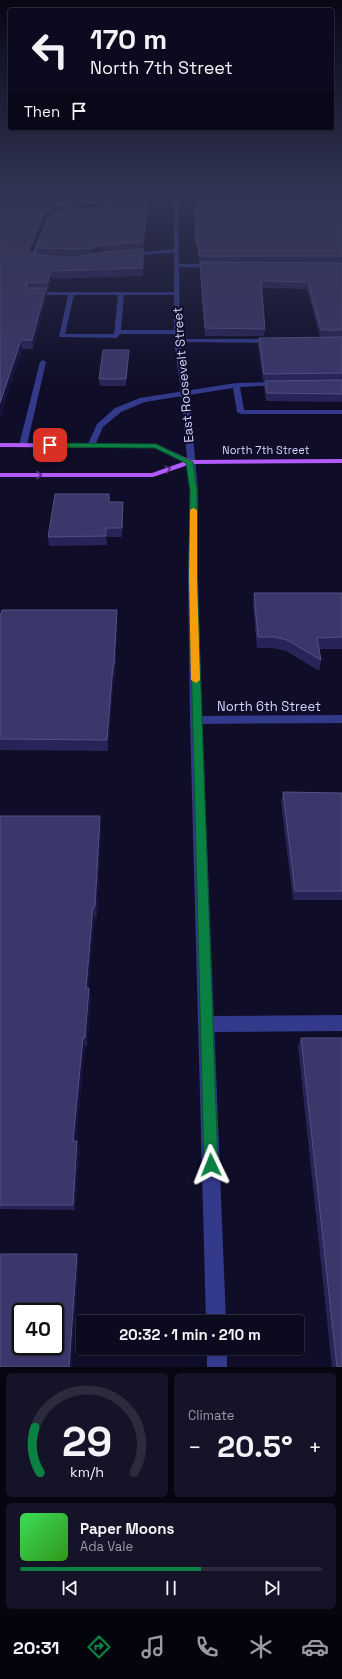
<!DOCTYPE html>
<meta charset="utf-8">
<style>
:root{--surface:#0b0a1e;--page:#141327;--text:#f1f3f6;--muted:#9a9aa4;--line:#2b2b3c;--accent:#0b8043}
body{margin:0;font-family:"Space Grotesk",sans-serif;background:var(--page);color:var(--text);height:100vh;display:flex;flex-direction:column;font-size:15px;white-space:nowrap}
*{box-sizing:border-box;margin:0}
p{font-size:13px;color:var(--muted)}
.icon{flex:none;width:22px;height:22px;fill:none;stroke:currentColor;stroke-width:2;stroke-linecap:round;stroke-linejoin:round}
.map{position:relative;height:1367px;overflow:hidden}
.sheet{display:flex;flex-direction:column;gap:6px;padding:6px;background:#060610;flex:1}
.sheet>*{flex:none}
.top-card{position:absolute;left:8px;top:8px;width:326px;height:122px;border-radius:4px;box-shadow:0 1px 3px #0004,0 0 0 1px var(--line);background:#0b0a1e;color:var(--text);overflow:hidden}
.speed{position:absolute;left:12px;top:1303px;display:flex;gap:8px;font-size:20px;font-weight:700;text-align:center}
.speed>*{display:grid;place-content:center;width:52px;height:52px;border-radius:50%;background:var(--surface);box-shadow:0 1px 3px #0004,0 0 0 1px var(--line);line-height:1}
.speed .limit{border:2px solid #111;border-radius:6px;background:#fff;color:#111}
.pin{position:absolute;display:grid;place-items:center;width:34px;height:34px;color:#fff;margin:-17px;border-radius:8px;box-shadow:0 2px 6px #0006}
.me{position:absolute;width:44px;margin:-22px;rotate:358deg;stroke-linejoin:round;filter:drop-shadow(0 0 3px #0008)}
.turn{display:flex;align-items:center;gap:14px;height:84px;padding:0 16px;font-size:18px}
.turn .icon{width:52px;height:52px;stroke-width:2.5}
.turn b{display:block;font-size:28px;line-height:34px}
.then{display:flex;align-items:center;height:38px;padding:0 16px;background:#0003;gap:8px;font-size:15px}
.big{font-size:30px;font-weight:700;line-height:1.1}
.sheet .tile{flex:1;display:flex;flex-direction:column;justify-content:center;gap:6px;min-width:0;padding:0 14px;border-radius:6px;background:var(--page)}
.sheet .dial{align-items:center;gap:0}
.dial svg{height:104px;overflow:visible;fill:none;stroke:var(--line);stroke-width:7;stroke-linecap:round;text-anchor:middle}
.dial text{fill:var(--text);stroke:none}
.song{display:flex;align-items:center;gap:12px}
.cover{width:48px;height:48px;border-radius:6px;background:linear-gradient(135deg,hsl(130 70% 55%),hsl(110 70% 35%))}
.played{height:4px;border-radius:2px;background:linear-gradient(90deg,var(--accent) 60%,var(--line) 60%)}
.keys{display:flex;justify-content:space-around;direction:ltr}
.heat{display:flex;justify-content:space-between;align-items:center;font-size:22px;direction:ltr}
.sheet .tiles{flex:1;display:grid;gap:6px;grid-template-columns:1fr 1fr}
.tile:last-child{grid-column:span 2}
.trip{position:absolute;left:76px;top:1315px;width:228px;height:40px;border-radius:4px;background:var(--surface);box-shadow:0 1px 3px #0004,0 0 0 1px var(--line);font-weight:700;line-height:40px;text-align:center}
.menu{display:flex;height:64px;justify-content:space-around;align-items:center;background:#04040c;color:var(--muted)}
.menu .icon{width:28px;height:28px}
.menu .active{color:var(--accent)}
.menu b{font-size:18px;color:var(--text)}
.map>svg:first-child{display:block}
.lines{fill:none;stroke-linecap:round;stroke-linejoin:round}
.service{fill:#33398b;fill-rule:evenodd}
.minor{fill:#33398b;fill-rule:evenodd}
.tertiary{fill:#33398b;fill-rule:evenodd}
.primary{fill:#b15bff;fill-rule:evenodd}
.wall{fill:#292458;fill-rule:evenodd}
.shaded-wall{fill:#17133d}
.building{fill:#3b376a;stroke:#535081;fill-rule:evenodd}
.oneway{stroke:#583089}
.route{fill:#0b8043;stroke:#07532c}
.slow{fill:#f59e0b}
.labels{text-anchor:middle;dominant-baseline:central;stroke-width:4;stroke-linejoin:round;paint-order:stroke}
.far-street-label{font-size:11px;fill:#d4d4ff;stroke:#0f0d28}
.street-label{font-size:13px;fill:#d4d4ff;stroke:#0f0d28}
</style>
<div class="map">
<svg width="342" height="1367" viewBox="0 0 342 1367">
<rect width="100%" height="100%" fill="#0f0d28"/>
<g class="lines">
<path class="service" d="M110 195H114L109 212 95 215V213L105 210Z
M227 195H231L237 212H233L229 205Z
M176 210H209L211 211 174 212Z
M66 214V216L55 217 51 220 35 257 44 259V261L30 259 47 218 54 215Z
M176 249 178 252 129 256 126 254Z
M31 292H179V294L177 295H124L121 330H177L180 332 177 334H120L117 338 59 337 68 295H33L31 294ZM74 295H118L114 334H65Z
M177 339H273L276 341 273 343 175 342V340Z
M43 360 46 362 27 445 23 447 19 445 40 362Z
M279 382 281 383V385L240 387 244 410H342V414H241L237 412 233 388 145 402 121 412 103 427 94 448 87 446 97 424 115 408 140 398 236 383Z
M342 1015V1031L206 1032 201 1029 198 1024 201 1019 206 1016Z"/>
<path class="minor" d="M176 264H213L216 266 213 268 174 267Z
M342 715V723L196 724 192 723 190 720 192 717 196 716Z"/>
<path class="tertiary" d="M174 195H178L180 341 189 392 198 491V577L202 720 226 1322H206L190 720 188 577 190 491 181 392 174 341Z
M207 1348H227V1367H207Z"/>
<path class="primary" d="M0 443 156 444 191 460 342 459V463L191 464 153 477H0V473H152L183 462 155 448 0 447Z"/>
</g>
<path class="wall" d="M0 195 104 207H109L113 195H149L143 250V276L52 279 49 290H47V296L33 349H22L0 417ZM51 215 36 248 37 254 31 253 46 217ZM48 256H80L56 257Z
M195 195 230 203V207H237L232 195H342V402L266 401 264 388 265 381H263L258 345 259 338 320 337 307 289 261 288 265 329 264 336H205L200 269V262H199L198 249H196Z
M129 356 126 386H100L99 379Z
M109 494 110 502H123V511L122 537H107V545L49 546 48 537Z
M254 593H342V649H319L321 660 319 671 286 651 273 648H257L253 604Z
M117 610V621L115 676H114L108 751 0 750V616Z
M283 792 342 793V900H293L281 802Z
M0 816 101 827 97 917H95L88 988H89L91 997 87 1046H85L76 1141 80 1147 75 1210 0 1209Z
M301 1038 342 1367H332L298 1046Z"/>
<path class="shaded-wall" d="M106 195H108L104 209 54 214 46 217 29 258 28 251 45 211 53 207Z
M149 195 143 250V242Z
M102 245 103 252 92 256 91 249Z
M51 271 52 279 49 290 48 282Z
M46 288 47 296 33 349 32 340Z
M21 340 22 349 0 417V403Z
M129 350V356L126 386V379Z
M106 528 107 537V545L106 536Z
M117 610V621L115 676 114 665Z
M113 665 114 676 108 751 107 740Z
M100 816 101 827 97 917 95 907Z
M93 907 95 917 88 997 86 988Z
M89 988 91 997 87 1046 85 1038Z
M83 1038 85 1046 76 1147 73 1141Z
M77 1141 80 1147 75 1210 73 1205Z
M77 1254 79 1258 72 1367H69Z"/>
<path class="building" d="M0 195H106L104 202 53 207 45 211 28 251 29 253 56 257H77L104 252 143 249V268L51 271 48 282 26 283 27 288H46L32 340H21L0 403Z
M113 195H149L143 242 102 245 91 249 36 248 52 214 55 212 109 207Z
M195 195H228L230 203H195Z
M235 195H342V202H237Z
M195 207H342V256H199L198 243H196Z
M200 262 342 263V330H321L308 282 261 281 265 329 205 328Z
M342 337V373L264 374 259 338Z
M103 350H129L126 379H99Z
M342 380V394L267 393 265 381Z
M55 494H109V502H123L122 528H106V536L48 537Z
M254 593H342V637L317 638 321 660 287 640 275 637H258Z
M2 610H117L114 665H113L107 740 0 739V616Z
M283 792 342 793V891H295Z
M0 816H100L95 907H93L86 988H89L85 1038H83L73 1141H77L73 1205H0Z
M301 1038H342V1367H337Z
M0 1254H77L69 1367H0ZM21 1312H55V1346H21Z"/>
<defs><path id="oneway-chevron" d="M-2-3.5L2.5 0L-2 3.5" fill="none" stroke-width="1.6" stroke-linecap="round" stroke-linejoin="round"/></defs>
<g class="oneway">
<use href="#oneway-chevron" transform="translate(168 469) rotate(-19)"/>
<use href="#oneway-chevron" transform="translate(39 475)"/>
</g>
<linearGradient id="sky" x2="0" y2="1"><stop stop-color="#080716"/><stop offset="0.5" stop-color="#313553"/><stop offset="1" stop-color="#313553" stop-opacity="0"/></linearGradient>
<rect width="342" height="387" fill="url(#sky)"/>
<path class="route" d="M50 443 156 444 193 462 197 491V577L218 1165 216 1170 211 1172 206 1170 204 1165 189 577 190 491 186 463 155 448 48 447V444Z"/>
<path class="slow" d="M193 508 197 510V577L200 680 196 683 191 680 189 577 190 510Z"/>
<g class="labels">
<g class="far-street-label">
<text x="266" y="450">North 7th Street</text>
</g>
<g class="street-label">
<text transform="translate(183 375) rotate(-95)">East Roosevelt Street</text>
<text x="269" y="706">North 6th Street</text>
</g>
</g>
</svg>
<div class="speed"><div class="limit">40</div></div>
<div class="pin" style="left:50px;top:445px;background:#d93025"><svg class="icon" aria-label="arrive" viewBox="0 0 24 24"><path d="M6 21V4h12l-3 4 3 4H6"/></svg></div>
<svg class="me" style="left:211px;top:1165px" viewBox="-20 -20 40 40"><path d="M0-17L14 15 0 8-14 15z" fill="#0b8043" stroke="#fff" stroke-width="4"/></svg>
<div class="trip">20:32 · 1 min · 210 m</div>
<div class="top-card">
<div class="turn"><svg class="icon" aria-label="left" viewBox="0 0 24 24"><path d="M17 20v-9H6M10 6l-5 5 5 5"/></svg><div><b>170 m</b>North 7th Street</div></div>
<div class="then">Then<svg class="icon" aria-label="arrive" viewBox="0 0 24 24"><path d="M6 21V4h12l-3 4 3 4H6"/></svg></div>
</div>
</div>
<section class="sheet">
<div class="tiles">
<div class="tile dial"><svg viewBox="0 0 100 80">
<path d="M14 69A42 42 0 1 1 86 69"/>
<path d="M14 69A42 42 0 0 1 10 34" stroke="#0b8043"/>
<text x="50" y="56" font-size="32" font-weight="700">29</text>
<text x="50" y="72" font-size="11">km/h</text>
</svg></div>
<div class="tile"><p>Climate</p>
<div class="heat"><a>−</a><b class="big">20.5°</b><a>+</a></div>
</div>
<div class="tile">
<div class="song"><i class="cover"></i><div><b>Paper Moons</b><p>Ada Vale</p></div></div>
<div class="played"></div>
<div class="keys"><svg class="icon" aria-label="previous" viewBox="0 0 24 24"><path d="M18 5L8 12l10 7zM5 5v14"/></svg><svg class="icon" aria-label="pause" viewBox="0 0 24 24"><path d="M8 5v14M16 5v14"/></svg><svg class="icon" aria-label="next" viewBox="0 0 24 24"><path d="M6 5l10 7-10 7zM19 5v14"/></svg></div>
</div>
</div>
</section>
<nav class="menu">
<b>20:31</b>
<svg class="icon active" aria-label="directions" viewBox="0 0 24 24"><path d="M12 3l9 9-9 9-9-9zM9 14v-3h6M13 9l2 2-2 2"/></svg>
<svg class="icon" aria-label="music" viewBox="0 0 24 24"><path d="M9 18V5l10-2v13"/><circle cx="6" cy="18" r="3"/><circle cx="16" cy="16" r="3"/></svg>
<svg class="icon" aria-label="phone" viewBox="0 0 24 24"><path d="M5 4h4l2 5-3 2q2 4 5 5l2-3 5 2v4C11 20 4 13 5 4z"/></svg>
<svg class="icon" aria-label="climate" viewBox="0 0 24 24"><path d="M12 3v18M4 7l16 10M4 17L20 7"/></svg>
<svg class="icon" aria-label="car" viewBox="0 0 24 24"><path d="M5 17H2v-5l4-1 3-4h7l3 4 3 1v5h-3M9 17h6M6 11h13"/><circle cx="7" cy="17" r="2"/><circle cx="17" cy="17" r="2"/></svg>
</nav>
